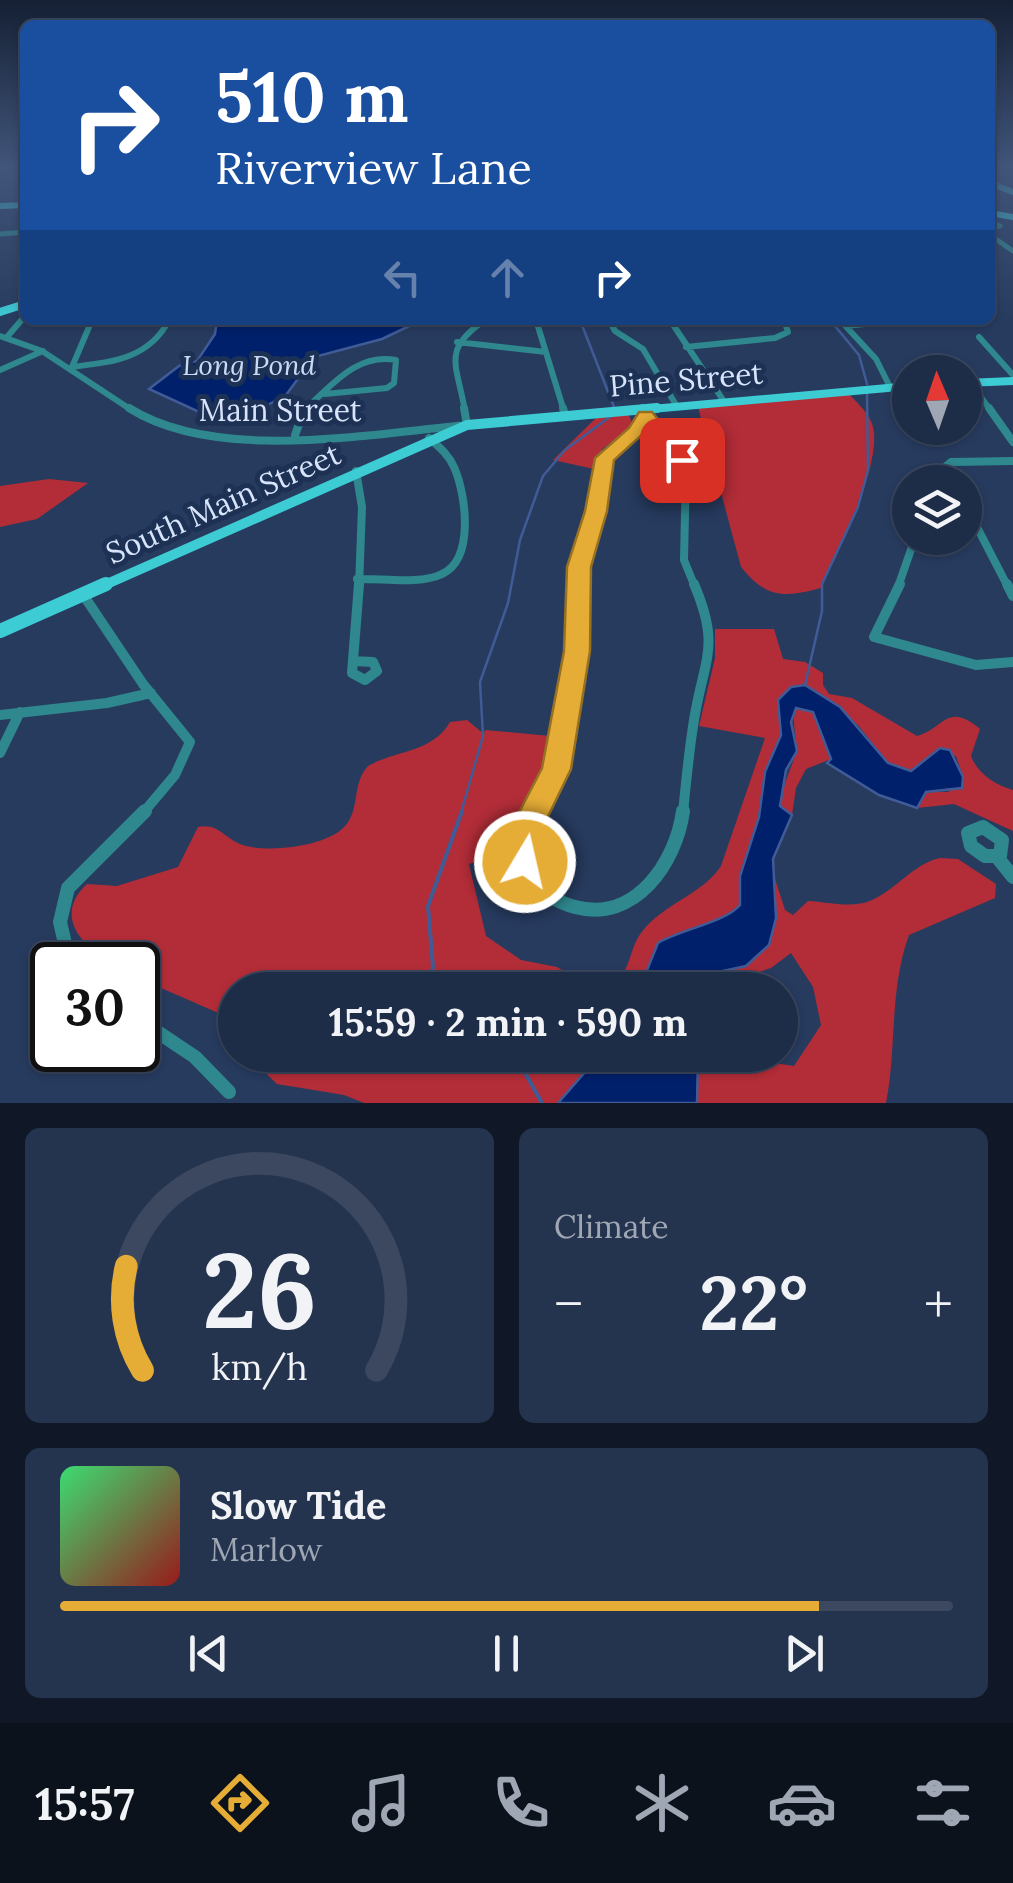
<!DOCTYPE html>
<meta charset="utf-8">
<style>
:root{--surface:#1d2c47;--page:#25344e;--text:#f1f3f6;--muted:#a0a7b4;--line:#3b4860;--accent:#e6ad36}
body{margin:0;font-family:Lora,serif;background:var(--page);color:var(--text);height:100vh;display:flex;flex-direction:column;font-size:38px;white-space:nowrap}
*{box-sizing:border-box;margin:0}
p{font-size:32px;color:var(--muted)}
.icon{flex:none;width:55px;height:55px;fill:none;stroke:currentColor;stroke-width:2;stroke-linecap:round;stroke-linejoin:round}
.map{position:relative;height:1103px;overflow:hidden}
.drawer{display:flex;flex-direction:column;gap:25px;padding:25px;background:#101827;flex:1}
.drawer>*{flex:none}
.guide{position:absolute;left:20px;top:20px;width:975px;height:305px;border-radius:15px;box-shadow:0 2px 8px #0004,0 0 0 2px var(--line);background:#1a4fa0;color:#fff;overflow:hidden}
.needle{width:65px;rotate:358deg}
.fabs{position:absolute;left:892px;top:355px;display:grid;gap:20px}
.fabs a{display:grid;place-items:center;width:90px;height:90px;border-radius:50%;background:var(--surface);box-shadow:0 2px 8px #0004,0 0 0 2px var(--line);font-size:50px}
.speed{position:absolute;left:30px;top:942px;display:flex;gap:20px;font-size:50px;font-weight:700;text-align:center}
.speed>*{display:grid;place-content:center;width:130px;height:130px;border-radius:50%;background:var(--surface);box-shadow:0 2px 8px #0004,0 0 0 2px var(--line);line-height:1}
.speed .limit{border:5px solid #111;border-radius:15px;background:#fff;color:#111}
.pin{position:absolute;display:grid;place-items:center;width:85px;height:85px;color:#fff;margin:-42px;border-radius:20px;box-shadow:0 5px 15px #0006}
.me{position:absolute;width:110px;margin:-55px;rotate:9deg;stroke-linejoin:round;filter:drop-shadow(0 0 8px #0008)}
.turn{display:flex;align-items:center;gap:35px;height:210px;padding:0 30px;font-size:45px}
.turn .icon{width:130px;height:130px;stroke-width:2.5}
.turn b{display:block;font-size:70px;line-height:85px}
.lanes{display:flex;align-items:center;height:95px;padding:0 30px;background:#0003;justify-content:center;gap:50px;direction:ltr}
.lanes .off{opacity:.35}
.big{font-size:75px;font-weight:700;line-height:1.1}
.drawer .card{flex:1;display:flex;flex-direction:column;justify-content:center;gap:15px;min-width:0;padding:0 35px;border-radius:15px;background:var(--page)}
.drawer .dial{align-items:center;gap:0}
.dial svg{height:260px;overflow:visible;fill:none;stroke:var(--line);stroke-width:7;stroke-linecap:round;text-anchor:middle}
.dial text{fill:var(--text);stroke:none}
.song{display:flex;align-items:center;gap:30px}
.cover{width:120px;height:120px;border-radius:15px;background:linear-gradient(135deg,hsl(140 70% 55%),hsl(0 70% 35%))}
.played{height:10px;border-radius:5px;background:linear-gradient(90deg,var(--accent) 85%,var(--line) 85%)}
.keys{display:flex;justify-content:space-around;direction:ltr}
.heat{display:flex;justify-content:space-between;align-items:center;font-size:55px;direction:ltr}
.drawer .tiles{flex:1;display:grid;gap:25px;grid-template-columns:1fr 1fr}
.card:last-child{grid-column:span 2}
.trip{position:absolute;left:218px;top:972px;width:580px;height:100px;border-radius:50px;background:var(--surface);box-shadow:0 2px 8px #0004,0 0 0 2px var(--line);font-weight:700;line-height:100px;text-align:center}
.menu{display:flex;height:160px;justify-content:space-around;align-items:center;background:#0c121c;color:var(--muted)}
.menu .icon{width:70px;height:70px}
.menu .selected{color:var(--accent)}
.menu b{font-size:45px;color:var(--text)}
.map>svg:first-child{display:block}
.green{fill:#b32d38}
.water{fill:#00206b;stroke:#405b96;stroke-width:2.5}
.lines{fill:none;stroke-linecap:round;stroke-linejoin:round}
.stream-far1{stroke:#405b96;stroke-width:2.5}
.stream{stroke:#405b96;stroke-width:4}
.minor-far4{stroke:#2e888d;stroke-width:5}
.minor-far3{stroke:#2e888d;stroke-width:6}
.minor-far2{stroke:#2e888d;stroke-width:8}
.minor-far1{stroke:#2e888d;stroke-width:10}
.minor{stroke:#2e888d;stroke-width:14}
.major-far3{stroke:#3dcbd4;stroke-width:6}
.major-far2{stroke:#3dcbd4;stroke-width:8}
.major-far1{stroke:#3dcbd4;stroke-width:10}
.major{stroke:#3dcbd4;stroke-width:14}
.route{fill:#e6ad36;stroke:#967023;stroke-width:2.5}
.labels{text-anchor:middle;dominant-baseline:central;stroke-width:10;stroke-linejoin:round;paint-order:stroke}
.far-water-label{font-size:28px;font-style:italic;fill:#cbdaf4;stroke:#1d3154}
.street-label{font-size:30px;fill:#d7e4fb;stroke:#1d3154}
</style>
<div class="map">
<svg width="1013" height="1103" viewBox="0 0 1013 1103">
<rect width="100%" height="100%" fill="#273b5f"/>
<path class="green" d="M849 394C859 405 873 416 874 433 877 476 839 548 821 588 784 598 766 598 741 567L698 407Z
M629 415 633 426 602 449 594 469 553 460 598 416Z
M49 479 88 483 37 519 0 527V486Z
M715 629H774L783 659 805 662 823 673V685L829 694 852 698 917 736C944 729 947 701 980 729L971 756C978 774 995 785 1013 790V831L954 804 917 808 926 792H948L963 777 956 756 933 753 911 771 888 763 858 725 805 685 765 772 759 817 740 876V905L734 913 658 943 639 990H235V1038L233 1026 223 1015 138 978V965C98 965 45 922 87 884L117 886 178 867 198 827C218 823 223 837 240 844 265 854 328 847 346 825 360 808 352 783 368 766 396 750 432 753 450 722L467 720 484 734 485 730 550 736 543 772 518 825 513 852 469 864 486 936 521 960 557 967 579 980 621 977C631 963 631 946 641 933 662 904 702 895 721 866L765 738 699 726 715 658Z
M806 707 813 712 831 759 806 769 796 788 792 815 780 806C781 786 796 760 796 749 797 733 791 724 796 708Z
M940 858 958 859 996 884 995 898 909 935C889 990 897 1047 886 1103H697L698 1055H769L774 1063 794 1066 821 1025 813 987 791 953 771 968 745 977 739 990H690L699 976 729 973 776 918 775 879 785 910 793 915 808 901C828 902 853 909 872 900 897 889 913 864 940 858Z
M247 1055H600L558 1103H364L344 1095 277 1084Z"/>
<path class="water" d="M217 320H422L382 339 314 357 286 395 249 415 197 411 149 389 179 366 197 361 215 334Z
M805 685 840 707 888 763 911 771 940 748 950 750 963 777 962 788 926 792 917 808 879 795 827 763 831 759 813 712 796 708 791 722 797 751 786 770 780 806 792 815 773 859 776 918 769 945 746 966 699 976 690 990H639L658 943C679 930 726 922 740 905V876L759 817 765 772 781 735 778 700 791 687Z
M600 1055H698L697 1103H558Z"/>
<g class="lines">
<path class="stream-far1" d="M580 320 614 407
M830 320 859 355 867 384
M805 685 822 611V584L858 507 868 470 867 394
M461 813 483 736 480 682 508 603 520 540 543 476 565 450 611 416"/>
<path class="stream" d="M426 990 433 967 428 906 462 811
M515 1055 542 1103"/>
<path class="minor-far4" d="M990 223 1000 226 990 227
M0 234 25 232
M990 235 1013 251"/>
<path class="minor-far3" d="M92 320 72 367C112 362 149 359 169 320
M536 320 564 411
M609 320 615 331 643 349 676 405
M670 320 723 400
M840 320 876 359 890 387
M846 326 902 320
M0 336 42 351 133 411
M7 337 25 316
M979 337 1013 375
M457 342 546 352
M686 347 775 338 788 332 784 320
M0 370 43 351
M970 382 991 411
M303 411C331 387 355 353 396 360L394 383 387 388 325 394
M465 411C457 364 441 350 485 320"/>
<path class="minor-far2" d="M129 408C216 463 368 434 467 425L464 408
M563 408 565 415
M642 408 646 416
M989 408 1013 442
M646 416 686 467 684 560 695 587
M295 435 305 408
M356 471 362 507 359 587
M953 482 945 467 951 462 1013 461
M965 504 1008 587
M357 579C381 578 420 585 442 574 475 559 466 494 454 467 449 455 439 447 429 438
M579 587 603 463 646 416
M898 587 915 538"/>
<path class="minor-far1" d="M900 584 874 637 976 665 1013 662
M1007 584 1013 596
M82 593 143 684 190 742 175 775 143 813
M353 661 373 662 377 671 365 680 352 673 359 584
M0 715 107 703 151 693
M0 753 20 712
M536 813C570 741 577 663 579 584
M683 813C686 782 689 750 694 720 704 658 721 647 694 584"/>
<path class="minor" d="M538 811C533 821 524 835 523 847 523 861 530 870 537 882 546 896 560 903 575 907 635 923 676 863 683 811
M983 827 1002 840 1000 856H985L971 846 968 833Z
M997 857 1013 877
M70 965 60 922 68 888 145 811
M138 1019 195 1057 229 1092"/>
<path class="major-far3" d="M990 183 1013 192
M0 206 25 205
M990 213 1013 217"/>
<path class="major-far2" d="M0 312 25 304
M965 383 1013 381
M629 411 910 386"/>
<path class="major-far1" d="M100 587 467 425 657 408"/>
<path class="major" d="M0 631 106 584"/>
</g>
<linearGradient id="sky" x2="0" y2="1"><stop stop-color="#152034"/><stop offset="0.52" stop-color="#41557a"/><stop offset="1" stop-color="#41557a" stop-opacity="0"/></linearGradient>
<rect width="1013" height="321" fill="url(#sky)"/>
<path class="route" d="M639 412H652L692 460 675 464 646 431 614 460 607 511 591 567 590 651 571 769 540 833 541 862 536 873 525 877 514 873 509 832 542 768 564 651 567 567 585 511 595 458 629 428Z"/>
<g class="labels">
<g class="far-water-label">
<text x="249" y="365">Long Pond</text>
</g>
<g class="street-label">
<text transform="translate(686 379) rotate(-5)">Pine Street</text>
<text x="280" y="410">Main Street</text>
<text transform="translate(223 503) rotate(-24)">South Main Street</text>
</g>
</g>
</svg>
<div class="fabs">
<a><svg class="needle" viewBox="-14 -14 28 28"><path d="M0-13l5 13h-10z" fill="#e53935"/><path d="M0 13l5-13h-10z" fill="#a0a7b4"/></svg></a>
<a><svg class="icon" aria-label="layers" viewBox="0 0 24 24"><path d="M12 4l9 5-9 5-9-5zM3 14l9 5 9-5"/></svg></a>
</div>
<div class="speed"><div class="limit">30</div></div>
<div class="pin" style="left:682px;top:460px;background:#d93025"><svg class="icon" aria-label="arrive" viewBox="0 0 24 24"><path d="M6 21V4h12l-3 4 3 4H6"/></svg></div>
<svg class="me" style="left:525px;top:862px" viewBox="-20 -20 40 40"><circle r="17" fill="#e6ad36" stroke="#fff" stroke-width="3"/><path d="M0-11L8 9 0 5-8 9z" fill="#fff"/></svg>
<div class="trip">15:59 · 2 min · 590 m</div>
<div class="guide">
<div class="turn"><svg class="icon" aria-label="right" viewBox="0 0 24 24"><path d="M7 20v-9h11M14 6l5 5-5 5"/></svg><div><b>510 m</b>Riverview Lane</div></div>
<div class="lanes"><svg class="icon off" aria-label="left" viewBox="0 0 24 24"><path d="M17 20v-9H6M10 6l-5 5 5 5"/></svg><svg class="icon off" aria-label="ahead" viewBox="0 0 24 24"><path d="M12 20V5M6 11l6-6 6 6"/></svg><svg class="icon" aria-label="right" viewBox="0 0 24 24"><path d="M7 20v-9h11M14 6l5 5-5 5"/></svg></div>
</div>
</div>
<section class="drawer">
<div class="tiles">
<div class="card dial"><svg viewBox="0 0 100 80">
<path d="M14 69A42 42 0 1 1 86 69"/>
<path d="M14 69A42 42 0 0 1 9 37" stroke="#e6ad36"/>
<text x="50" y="56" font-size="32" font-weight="700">26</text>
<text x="50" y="72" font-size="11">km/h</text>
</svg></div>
<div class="card"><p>Climate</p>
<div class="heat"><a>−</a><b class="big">22°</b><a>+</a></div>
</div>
<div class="card">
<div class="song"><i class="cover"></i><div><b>Slow Tide</b><p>Marlow</p></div></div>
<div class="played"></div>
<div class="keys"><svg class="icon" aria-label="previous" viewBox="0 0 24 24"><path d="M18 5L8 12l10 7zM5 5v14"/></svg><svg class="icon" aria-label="pause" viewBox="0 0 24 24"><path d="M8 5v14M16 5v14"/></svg><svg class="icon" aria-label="next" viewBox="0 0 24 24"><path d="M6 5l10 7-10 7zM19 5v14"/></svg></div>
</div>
</div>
</section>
<nav class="menu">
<b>15:57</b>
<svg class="icon selected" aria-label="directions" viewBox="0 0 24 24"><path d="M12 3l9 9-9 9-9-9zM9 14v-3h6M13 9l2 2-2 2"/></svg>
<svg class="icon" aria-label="music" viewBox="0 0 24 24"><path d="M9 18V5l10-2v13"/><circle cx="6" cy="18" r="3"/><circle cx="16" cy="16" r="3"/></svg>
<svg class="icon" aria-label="phone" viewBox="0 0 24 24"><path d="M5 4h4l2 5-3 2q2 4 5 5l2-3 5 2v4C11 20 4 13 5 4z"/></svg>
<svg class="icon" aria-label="climate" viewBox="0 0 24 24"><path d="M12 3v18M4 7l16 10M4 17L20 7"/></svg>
<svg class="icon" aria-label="car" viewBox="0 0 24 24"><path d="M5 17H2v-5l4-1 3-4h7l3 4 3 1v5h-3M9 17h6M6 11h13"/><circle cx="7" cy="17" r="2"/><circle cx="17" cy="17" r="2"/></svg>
<svg class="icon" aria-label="filters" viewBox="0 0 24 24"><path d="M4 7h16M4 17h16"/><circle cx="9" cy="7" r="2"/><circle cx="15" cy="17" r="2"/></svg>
</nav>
